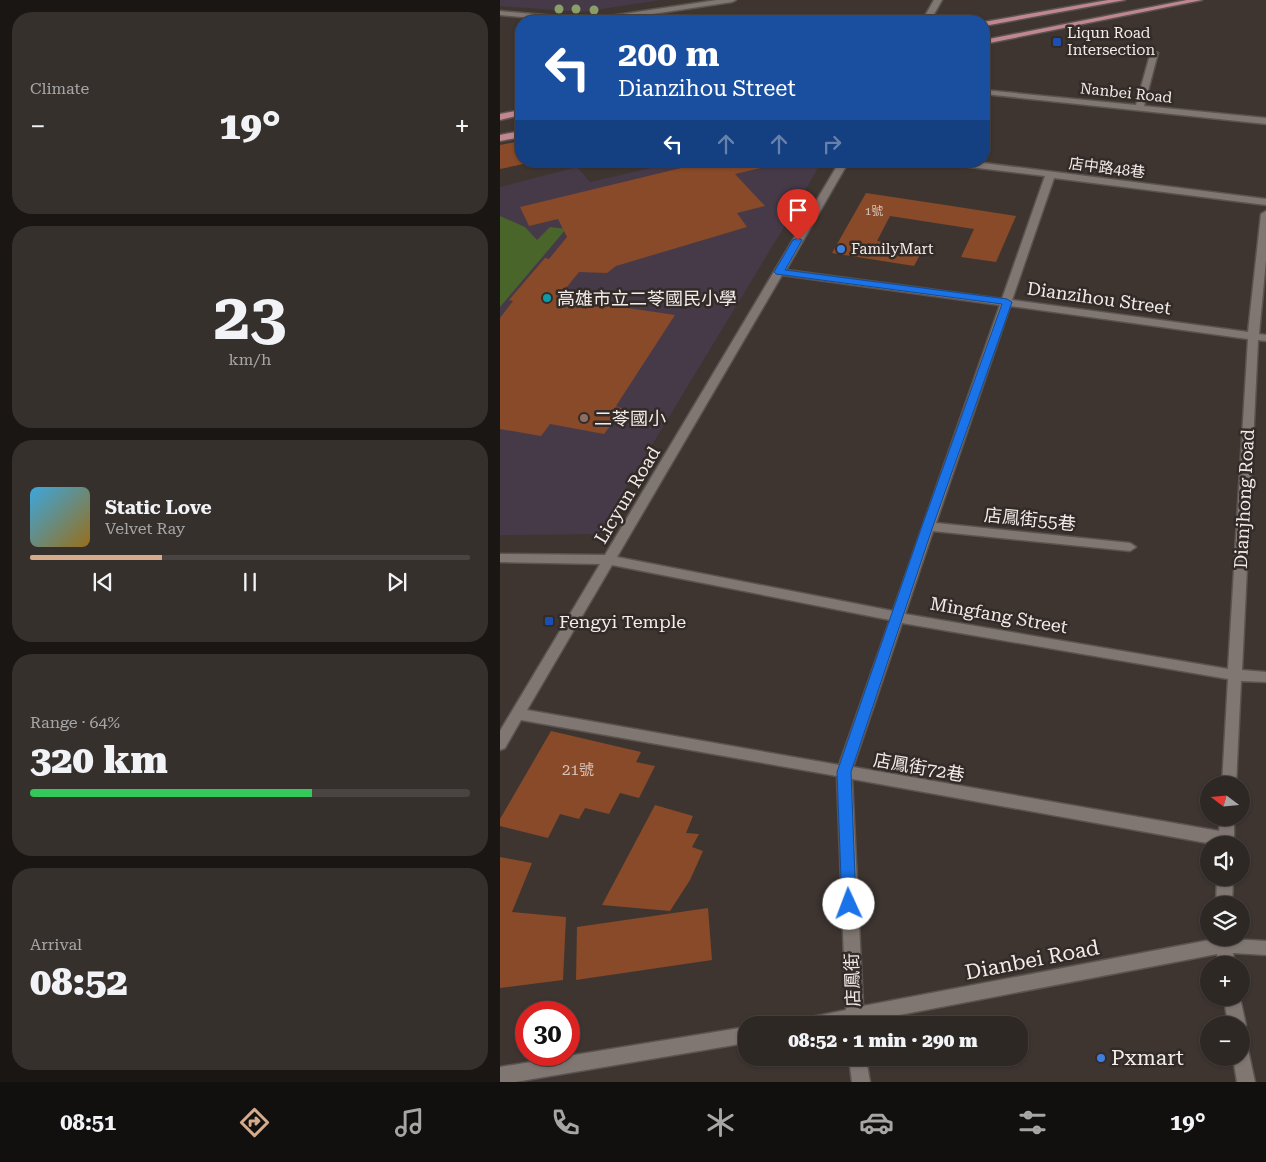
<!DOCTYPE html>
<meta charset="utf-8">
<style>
:root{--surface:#2e2825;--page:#36302d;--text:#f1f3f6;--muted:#a7a6a7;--line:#494442;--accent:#d6ab8b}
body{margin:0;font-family:"Roboto Serif","Noto Sans TC",serif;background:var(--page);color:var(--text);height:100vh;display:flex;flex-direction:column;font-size:19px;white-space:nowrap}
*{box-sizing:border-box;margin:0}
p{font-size:16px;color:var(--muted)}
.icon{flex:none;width:28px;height:28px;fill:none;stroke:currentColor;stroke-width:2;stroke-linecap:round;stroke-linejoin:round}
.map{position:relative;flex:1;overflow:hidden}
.side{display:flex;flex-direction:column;gap:12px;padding:12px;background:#191614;width:500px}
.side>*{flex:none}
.guide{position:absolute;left:15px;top:15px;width:475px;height:152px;border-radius:20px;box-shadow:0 1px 4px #0004,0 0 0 1px var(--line);background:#1a4fa0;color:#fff;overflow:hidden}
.needle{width:32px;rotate:286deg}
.buttons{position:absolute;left:700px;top:776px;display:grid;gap:10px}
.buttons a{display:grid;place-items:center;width:50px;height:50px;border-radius:50%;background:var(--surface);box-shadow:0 1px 4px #0004,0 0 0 1px var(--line);font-size:25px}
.speed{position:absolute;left:15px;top:1001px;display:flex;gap:10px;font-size:25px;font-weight:700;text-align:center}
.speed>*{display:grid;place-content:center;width:65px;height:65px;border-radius:50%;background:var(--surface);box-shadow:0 1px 4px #0004,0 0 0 1px var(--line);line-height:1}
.speed .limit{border:8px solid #d22;background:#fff;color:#111}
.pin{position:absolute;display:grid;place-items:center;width:42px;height:42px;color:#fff;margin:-51px -21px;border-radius:50% 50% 50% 0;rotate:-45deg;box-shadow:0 0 5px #0007}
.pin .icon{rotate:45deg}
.me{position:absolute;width:55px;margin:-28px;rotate:358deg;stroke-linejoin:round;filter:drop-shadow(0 0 4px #0008)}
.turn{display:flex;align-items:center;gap:18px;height:105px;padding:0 20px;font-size:22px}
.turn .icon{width:65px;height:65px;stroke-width:2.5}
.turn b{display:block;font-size:35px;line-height:42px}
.lanes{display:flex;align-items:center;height:48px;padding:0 20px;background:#0003;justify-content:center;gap:25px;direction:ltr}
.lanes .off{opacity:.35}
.big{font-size:38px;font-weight:800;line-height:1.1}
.side .tile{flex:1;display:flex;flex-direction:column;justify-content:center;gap:8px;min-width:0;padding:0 18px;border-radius:20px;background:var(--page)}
.side .dial{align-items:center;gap:0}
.dial b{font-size:65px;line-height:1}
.song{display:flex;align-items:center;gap:15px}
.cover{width:60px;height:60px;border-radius:8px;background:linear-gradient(135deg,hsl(200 70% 55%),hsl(40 70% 35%))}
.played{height:5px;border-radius:2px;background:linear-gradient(90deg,var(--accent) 30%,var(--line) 30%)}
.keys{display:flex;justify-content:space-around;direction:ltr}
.heat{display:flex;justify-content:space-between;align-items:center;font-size:28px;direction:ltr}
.charge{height:8px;border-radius:4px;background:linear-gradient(90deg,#34c759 64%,var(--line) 0)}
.trip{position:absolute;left:238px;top:1016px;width:290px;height:50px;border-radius:20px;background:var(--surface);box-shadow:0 1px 4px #0004,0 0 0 1px var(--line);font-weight:800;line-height:50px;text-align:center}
.dock{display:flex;height:80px;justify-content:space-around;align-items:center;background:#12100f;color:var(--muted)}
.dock .icon{width:35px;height:35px}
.dock .active{color:var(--accent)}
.dock b{font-size:22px;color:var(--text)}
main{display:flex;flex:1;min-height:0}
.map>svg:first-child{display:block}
.education{fill:#463a49}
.green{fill:#4a652a}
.building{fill:#884a28}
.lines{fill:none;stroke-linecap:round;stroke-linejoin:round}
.minor-casing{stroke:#5a534f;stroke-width:3}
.major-casing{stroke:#5a534f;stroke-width:3}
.minor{fill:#817772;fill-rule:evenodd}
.major{fill:#c18791;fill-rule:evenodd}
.tree{fill:#8a9e6a}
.route{fill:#1a73e8;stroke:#114b97}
.transit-dot{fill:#1a4fb4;stroke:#332b27;stroke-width:2}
.shop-dot{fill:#3f7fe0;stroke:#332b27;stroke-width:2}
.culture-dot{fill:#0f9aa8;stroke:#332b27;stroke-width:2}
.education-dot{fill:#8d6e63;stroke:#332b27;stroke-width:2}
.labels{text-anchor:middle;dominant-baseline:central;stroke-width:5;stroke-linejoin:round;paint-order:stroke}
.far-number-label{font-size:12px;fill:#d7c3b9}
.far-poi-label{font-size:15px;fill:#f1ebe9;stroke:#332b27;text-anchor:start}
.far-street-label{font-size:15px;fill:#f1ebe9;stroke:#332b27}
.number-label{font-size:15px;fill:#d7c3b9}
.poi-label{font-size:18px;fill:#f1ebe9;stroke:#332b27;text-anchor:start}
.street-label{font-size:18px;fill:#f1ebe9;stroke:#332b27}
.near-street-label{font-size:21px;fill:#f1ebe9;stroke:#332b27}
.near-poi-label{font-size:21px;fill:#f1ebe9;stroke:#332b27;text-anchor:start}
</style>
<main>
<section class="side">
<div class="tile"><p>Climate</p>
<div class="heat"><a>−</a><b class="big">19°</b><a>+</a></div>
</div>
<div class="tile dial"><b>23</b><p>km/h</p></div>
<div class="tile">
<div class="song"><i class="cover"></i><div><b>Static Love</b><p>Velvet Ray</p></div></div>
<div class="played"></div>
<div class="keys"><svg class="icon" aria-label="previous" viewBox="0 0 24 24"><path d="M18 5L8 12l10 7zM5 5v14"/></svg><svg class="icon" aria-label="pause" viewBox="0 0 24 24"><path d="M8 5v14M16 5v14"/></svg><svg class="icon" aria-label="next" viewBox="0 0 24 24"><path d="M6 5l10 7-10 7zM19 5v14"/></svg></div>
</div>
<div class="tile"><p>Range · 64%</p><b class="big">320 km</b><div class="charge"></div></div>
<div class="tile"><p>Arrival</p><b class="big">08:52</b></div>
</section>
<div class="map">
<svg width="766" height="1082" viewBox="0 0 766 1082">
<rect width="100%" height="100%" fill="#3e3531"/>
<path class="education" d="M0 0H161L82 12 0 6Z
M181 161H322L281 232 98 534 0 535V187L77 167 90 182Z"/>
<path class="green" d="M0 216 25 227 37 240 50 227 66 229 0 307Z"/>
<path class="building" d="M21 141V161L33 162 0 169V145Z
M210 161 286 162 235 174 265 206 237 213 247 227 116 266 107 273 79 272 62 293 85 296 81 301 175 315 116 406 123 409 104 434 50 424 41 436 0 429V318L13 301 9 300 45 258 49 259 67 237 58 219 29 226 20 207Z
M366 193 452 206 516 216 496 262 461 257 474 229 390 216 377 241 423 249 414 266 332 253Z
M51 731 141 752 136 762 155 766 139 798 120 793 109 814 85 808 79 819 60 814 48 838 0 826V819Z
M155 805 193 816 186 833 199 834 192 847 203 851 190 880 170 911 102 905Z
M0 857 32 863 12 912 66 917 63 980 0 988Z
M208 908 212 960 76 980 77 927Z"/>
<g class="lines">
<defs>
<path id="minor" d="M217 0H236L232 2 106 21H66L0 15V11L90 19Z
M434 0H442L430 21H422Z
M651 51 658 53 644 106 766 118V124L484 94V90L636 105Z
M340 161H349L286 270 502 299 545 176 445 164 441 161H468L766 199V205L554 178 512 300 748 332 761 214 766 211V260L759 334 766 335V341L758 340 742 670 766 672V682L741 681 736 785H722L728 679 402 623 353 767 719 831 720 818H734V845H718L352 779 363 1006 715 939V938L766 941V955L733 953 735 965H719L717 954 363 1022 364 1025H299L302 1019 346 1010 337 776 21 720 5 748 0 750V731L100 564 0 562V554L105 555ZM282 275 500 305 393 611 117 557ZM510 306 748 339 728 669 405 614 433 531 630 551 636 547 630 543 436 523ZM112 565 390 620 339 765 27 710Z
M717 878H733L732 905H716Z
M724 998H740L746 1025 743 1031H741V1025H728Z
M246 1027V1043L15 1082H0V1067Z
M741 1043 747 1045 755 1082H737L733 1058H741Z
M349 1058H366L370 1082H352Z"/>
<path id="major" d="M608 0H625L484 26V22Z
M687 0H702L484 44V40Z
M21 110V115L0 120V114Z
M21 131V137L0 141V135Z"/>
</defs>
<use href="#minor" class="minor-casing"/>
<use href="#major" class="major-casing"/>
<use href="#minor" class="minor"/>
<use href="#major" class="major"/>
</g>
<g class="tree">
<circle cx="59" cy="9" r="4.5"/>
<circle cx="76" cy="9" r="4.5"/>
<circle cx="94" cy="10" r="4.5"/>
</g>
<path class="route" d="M298 238 302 240 285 270 507 299 512 302 433 526 351 772 356 904 354 909 349 911 344 909 342 904 337 772 422 526 502 304 276 274 274 272 293 240Z"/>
<g class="transit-dot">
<rect x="552" y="37" width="10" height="10" rx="2.5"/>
<rect x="44" y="616" width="10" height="10" rx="2.5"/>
</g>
<g class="shop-dot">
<circle cx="341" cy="249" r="5"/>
<circle cx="601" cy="1058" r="5"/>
</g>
<circle class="culture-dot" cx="47" cy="298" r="5"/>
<circle class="education-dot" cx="84" cy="418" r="5"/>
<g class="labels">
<g class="far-number-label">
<text x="374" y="211">1號</text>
</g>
<g class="far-poi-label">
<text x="567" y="33">Liqun Road<tspan x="567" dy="17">Intersection</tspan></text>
<text x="351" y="249">FamilyMart</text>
</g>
<g class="far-street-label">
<text transform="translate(626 93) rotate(6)">Nanbei Road</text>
<text transform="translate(607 168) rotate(7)">店中路48巷</text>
</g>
<g class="number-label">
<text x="78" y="770">21號</text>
</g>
<g class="poi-label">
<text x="57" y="298">高雄市立二苓國民小學</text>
<text x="94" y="418">二苓國小</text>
<text x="59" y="621">Fengyi Temple</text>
</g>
<g class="street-label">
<text transform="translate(599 298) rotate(8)">Dianzihou Street</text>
<text transform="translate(127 495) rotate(-59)">Licyun Road</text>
<text transform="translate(744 499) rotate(-87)">Dianjhong Road</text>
<text transform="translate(530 519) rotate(6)">店鳳街55巷</text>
<text transform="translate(499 615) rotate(10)">Mingfang Street</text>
<text transform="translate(419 767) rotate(10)">店鳳街72巷</text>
<text transform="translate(352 980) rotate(-92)">店鳳街</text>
</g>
<g class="near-street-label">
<text transform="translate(532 960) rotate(-11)">Dianbei Road</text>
</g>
<g class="near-poi-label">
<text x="611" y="1058">Pxmart</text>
</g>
</g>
</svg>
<div class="buttons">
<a><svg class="needle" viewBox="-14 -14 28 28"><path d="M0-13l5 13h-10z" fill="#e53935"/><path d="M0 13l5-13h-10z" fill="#a7a6a7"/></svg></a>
<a><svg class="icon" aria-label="sound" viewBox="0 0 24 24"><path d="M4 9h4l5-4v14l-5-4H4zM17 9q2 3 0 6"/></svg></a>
<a><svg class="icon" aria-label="layers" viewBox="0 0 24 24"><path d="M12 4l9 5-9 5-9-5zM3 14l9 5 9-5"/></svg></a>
<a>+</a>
<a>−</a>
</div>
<div class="speed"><div class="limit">30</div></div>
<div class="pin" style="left:298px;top:240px;background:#d93025"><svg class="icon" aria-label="arrive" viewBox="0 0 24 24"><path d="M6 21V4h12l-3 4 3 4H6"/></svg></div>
<svg class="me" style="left:349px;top:904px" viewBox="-20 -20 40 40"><circle r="19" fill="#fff"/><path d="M0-13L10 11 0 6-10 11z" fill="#1a73e8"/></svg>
<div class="trip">08:52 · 1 min · 290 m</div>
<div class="guide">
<div class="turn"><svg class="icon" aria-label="left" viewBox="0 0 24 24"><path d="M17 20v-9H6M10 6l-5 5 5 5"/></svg><div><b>200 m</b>Dianzihou Street</div></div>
<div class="lanes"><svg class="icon" aria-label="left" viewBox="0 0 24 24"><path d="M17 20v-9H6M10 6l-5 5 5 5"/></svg><svg class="icon off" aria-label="ahead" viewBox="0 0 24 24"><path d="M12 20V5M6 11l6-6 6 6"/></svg><svg class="icon off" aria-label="ahead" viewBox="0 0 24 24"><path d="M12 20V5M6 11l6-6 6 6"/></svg><svg class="icon off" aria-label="right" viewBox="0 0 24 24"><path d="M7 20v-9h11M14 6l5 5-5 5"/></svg></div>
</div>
</div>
</main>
<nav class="dock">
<b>08:51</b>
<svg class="icon active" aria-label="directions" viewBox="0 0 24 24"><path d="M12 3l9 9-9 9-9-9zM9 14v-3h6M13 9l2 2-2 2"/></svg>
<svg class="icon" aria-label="music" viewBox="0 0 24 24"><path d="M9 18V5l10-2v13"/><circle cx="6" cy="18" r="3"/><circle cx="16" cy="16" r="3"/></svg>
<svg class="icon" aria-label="phone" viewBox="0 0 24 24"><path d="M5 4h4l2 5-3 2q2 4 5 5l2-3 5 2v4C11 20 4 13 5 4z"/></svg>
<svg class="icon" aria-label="climate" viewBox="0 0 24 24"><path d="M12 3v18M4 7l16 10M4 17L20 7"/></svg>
<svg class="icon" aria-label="car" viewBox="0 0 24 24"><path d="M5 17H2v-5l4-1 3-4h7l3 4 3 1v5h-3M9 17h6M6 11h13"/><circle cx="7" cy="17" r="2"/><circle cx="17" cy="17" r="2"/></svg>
<svg class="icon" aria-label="filters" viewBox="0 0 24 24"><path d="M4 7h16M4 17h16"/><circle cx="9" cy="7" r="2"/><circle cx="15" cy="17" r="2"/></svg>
<b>19°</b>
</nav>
